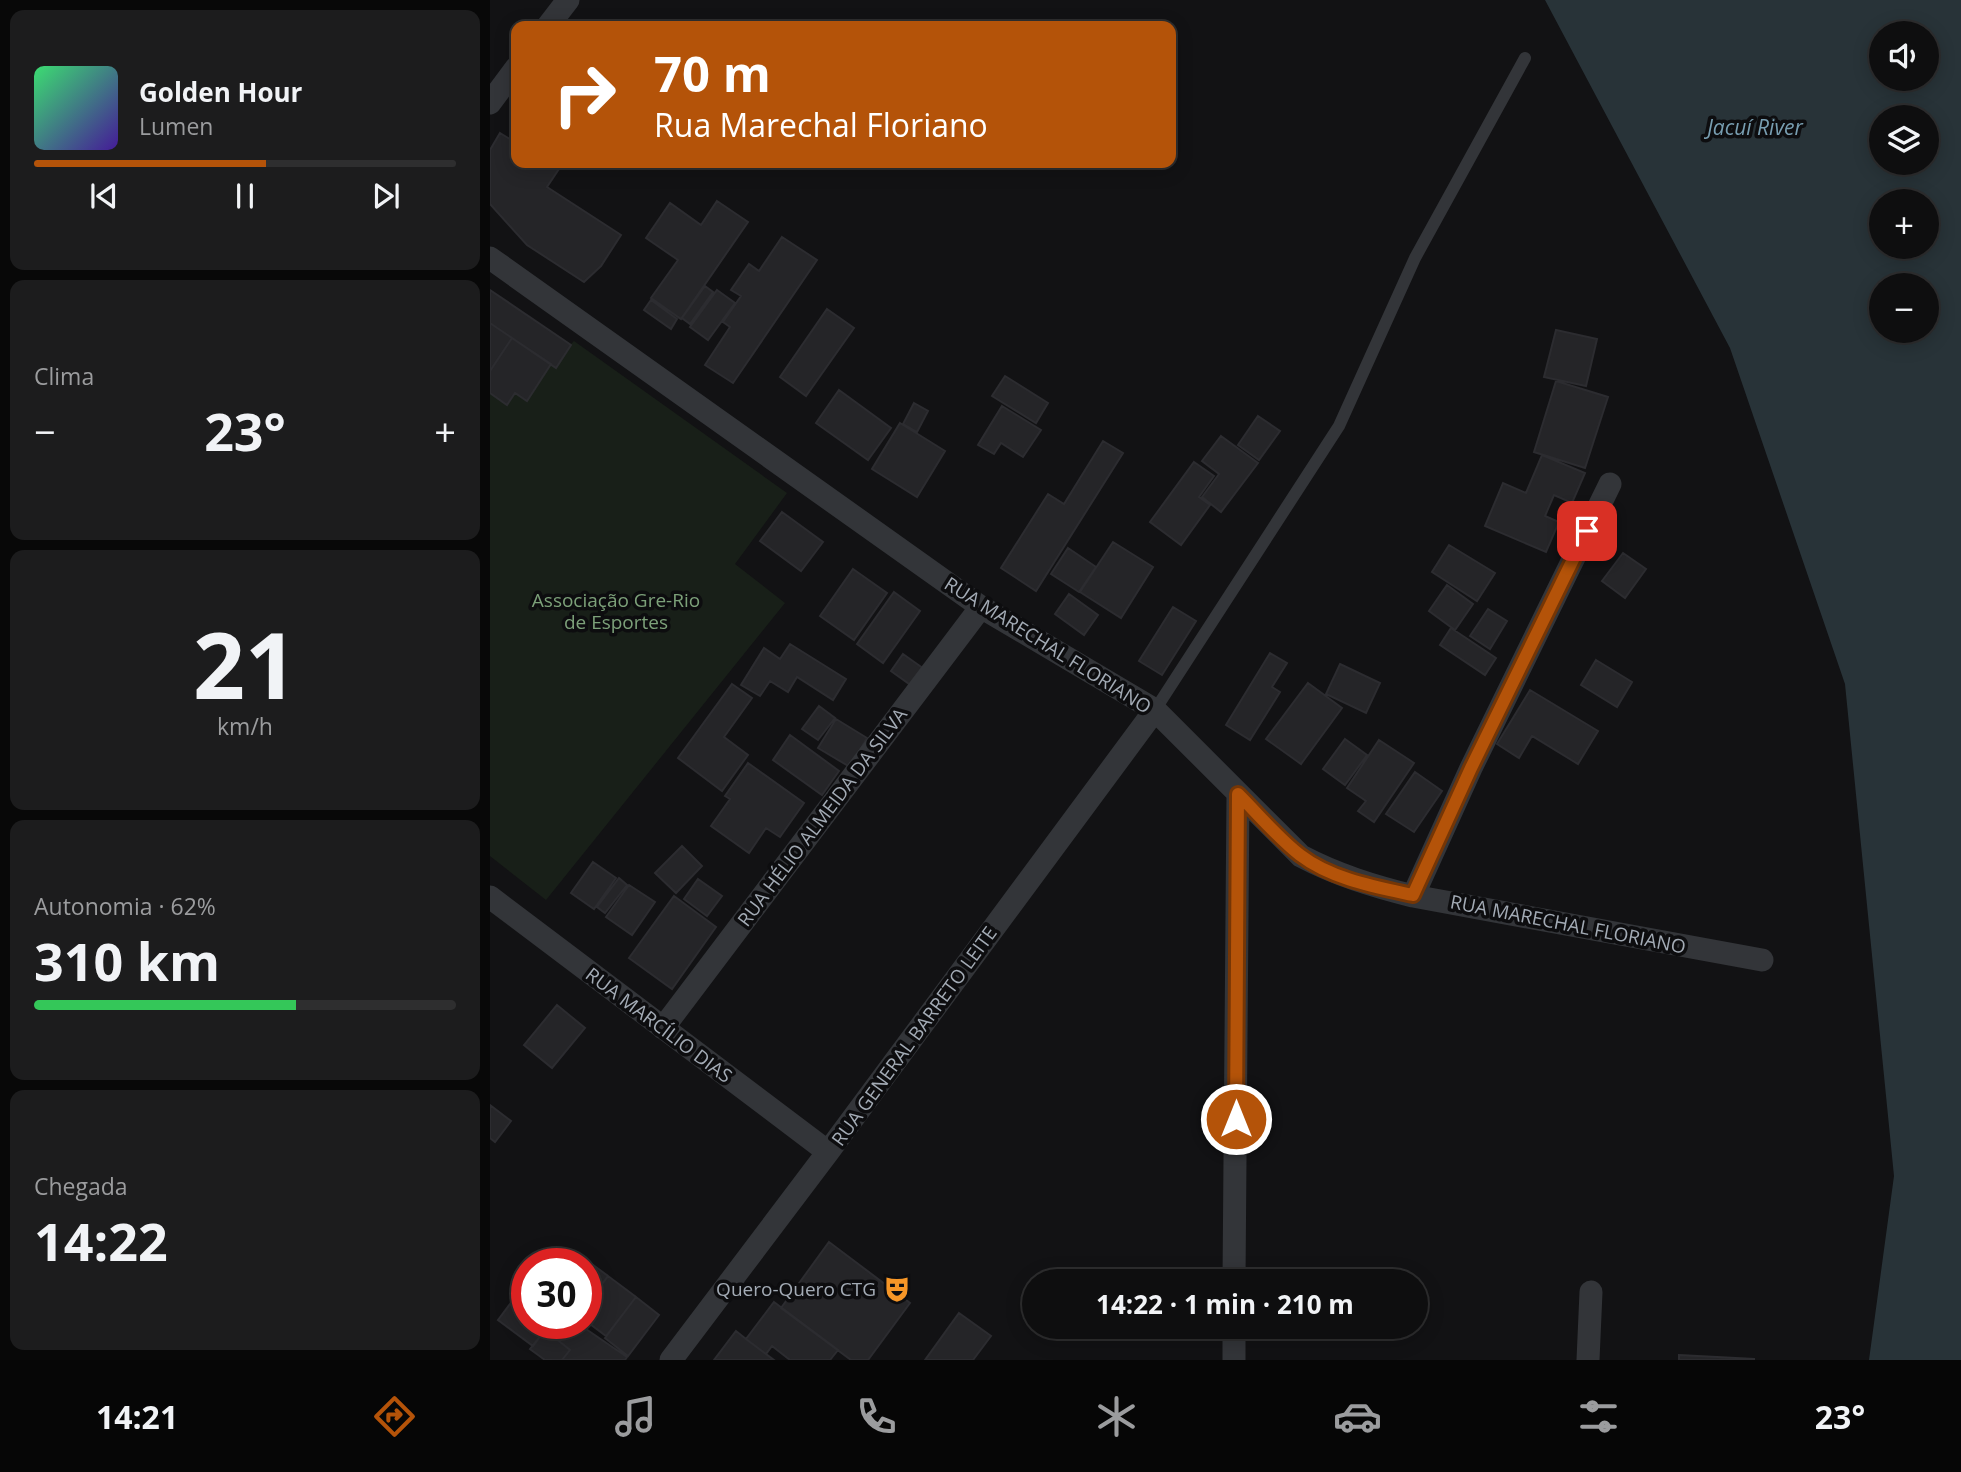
<!DOCTYPE html>
<html lang="pt">
<meta charset="utf-8">
<style>
:root{--surface:#0e0e0f;--page:#1c1c1d;--text:#f1f3f6;--muted:#9b9c9e;--line:#2e2e2f;--accent:#b45309}
body{margin:0;font-family:"Open Sans",sans-serif;background:var(--page);color:var(--text);height:100vh;display:flex;flex-direction:column;font-size:26px;white-space:nowrap}
*{box-sizing:border-box;margin:0}
p{font-size:23px;color:var(--muted)}
.icon{flex:none;width:38px;height:38px;fill:none;stroke:currentColor;stroke-width:2;stroke-linecap:round;stroke-linejoin:round}
.map{position:relative;flex:1;overflow:hidden}
.details{display:flex;flex-direction:column;gap:10px;padding:10px;background:#080808;width:490px}
.details>*{flex:none}
.guide{position:absolute;left:21px;top:21px;width:665px;height:147px;border-radius:14px;box-shadow:0 4px 18px #0003,0 0 0 2px var(--line);background:#b45309;color:#fff;overflow:hidden}
.tools{position:absolute;left:1379px;top:21px;display:grid;gap:14px}
.tools a{display:grid;place-items:center;width:70px;height:70px;border-radius:50%;background:var(--surface);box-shadow:0 4px 18px #0003,0 0 0 2px var(--line);font-size:35px}
.speed{position:absolute;left:21px;top:1248px;display:flex;gap:14px;font-size:35px;font-weight:700;text-align:center}
.speed>*{display:grid;place-content:center;width:91px;height:91px;border-radius:50%;background:var(--surface);box-shadow:0 4px 18px #0003,0 0 0 2px var(--line);line-height:1}
.speed .limit{border:10px solid #d22;background:#fff;color:#111}
.pin{position:absolute;display:grid;place-items:center;width:60px;height:60px;color:#fff;margin:-30px;border-radius:14px;box-shadow:0 4px 10px #0006}
.me{position:absolute;width:77px;margin:-38px;rotate:0deg;stroke-linejoin:round;filter:drop-shadow(0 0 5px #0008)}
.turn{display:flex;align-items:center;gap:24px;height:147px;padding:0 28px;font-size:32px}
.turn .icon{width:91px;height:91px;stroke-width:2.5}
.turn b{display:block;font-size:49px;line-height:60px}
.big{font-size:52px;font-weight:700;line-height:1.1}
.details .tile{flex:1;display:flex;flex-direction:column;justify-content:center;gap:10px;min-width:0;padding:0 24px;border-radius:14px;background:var(--page)}
.details .dial{align-items:center;gap:0}
.dial b{font-size:91px;line-height:1}
.song{display:flex;align-items:center;gap:21px}
.cover{width:84px;height:84px;border-radius:10px;background:linear-gradient(135deg,hsl(140 70% 55%),hsl(260 70% 35%))}
.played{height:7px;border-radius:4px;background:linear-gradient(90deg,var(--accent) 55%,var(--line) 55%)}
.keys{display:flex;justify-content:space-around;direction:ltr}
.heat{display:flex;justify-content:space-between;align-items:center;font-size:38px;direction:ltr}
.charge{height:10px;border-radius:5px;background:linear-gradient(90deg,#34c759 62%,var(--line) 0)}
.trip{position:absolute;left:532px;top:1269px;width:406px;height:70px;border-radius:35px;background:var(--surface);box-shadow:0 4px 18px #0003,0 0 0 2px var(--line);font-weight:700;line-height:70px;text-align:center}
.dock{display:flex;height:112px;justify-content:space-around;align-items:center;background:#060606;color:var(--muted)}
.dock .icon{width:49px;height:49px}
.dock .active{color:var(--accent)}
.dock b{font-size:32px;color:var(--text)}
main{display:flex;flex:1;min-height:0}
.map>svg:first-child{display:block}
.green{fill:#181f18}
.water{fill:#283338;fill-rule:evenodd}
.building{fill:#252528;stroke:#2c2c30;stroke-width:2}
.lines{fill:none;stroke-linecap:round;stroke-linejoin:round}
.service{stroke:#333539;stroke-width:12}
.minor{stroke:#333539;stroke-width:23}
.route-casing{stroke:#753606;stroke-width:18}
.route{stroke:#b45309;stroke-width:12}
.labels{text-anchor:middle;dominant-baseline:central;stroke-width:7;stroke-linejoin:round;paint-order:stroke}
.park-label{font-size:19px;fill:#7ca079;stroke:#0d0d0f}
.street-label{font-size:19px;fill:#a3abb5;stroke:#0d0d0f}
.poi-label{font-size:19px;fill:#a3abb5;stroke:#0d0d0f;text-anchor:end}
.water-label{font-size:21px;font-style:italic;fill:#789eb1;stroke:#0d0d0f}
</style>
<main>
<section class="details">
<div class="tile">
<div class="song"><i class="cover"></i><div><b>Golden Hour</b><p>Lumen</p></div></div>
<div class="played"></div>
<div class="keys"><svg class="icon" aria-label="previous" viewBox="0 0 24 24"><path d="M18 5L8 12l10 7zM5 5v14"/></svg><svg class="icon" aria-label="pause" viewBox="0 0 24 24"><path d="M8 5v14M16 5v14"/></svg><svg class="icon" aria-label="next" viewBox="0 0 24 24"><path d="M6 5l10 7-10 7zM19 5v14"/></svg></div>
</div>
<div class="tile"><p>Clima</p>
<div class="heat"><a>−</a><b class="big">23°</b><a>+</a></div>
</div>
<div class="tile dial"><b>21</b><p>km/h</p></div>
<div class="tile"><p>Autonomia · 62%</p><b class="big">310 km</b><div class="charge"></div></div>
<div class="tile"><p>Chegada</p><b class="big">14:22</b></div>
</section>
<div class="map">
<svg width="1471" height="1360" viewBox="0 0 1471 1360">
<rect width="100%" height="100%" fill="#121214"/>
<path class="green" d="M0 290 81 344 84 341 297 493 245 564 295 603 56 900 0 856Z"/>
<path class="water" d="M1055 0H1471V1360H1379L1404 1176 1355 684 1240 348ZM1391 33H1437V79H1391ZM1391 117H1437V163H1391ZM1391 201H1437V247H1391ZM1391 285H1437V331H1391Z"/>
<path class="building" d="M10 133 23 141 26 136V163H73L57 187 131 235 111 266 94 282 37 245 0 204V150Z
M227 201 258 222 191 319 161 298 188 260 156 238 180 203 211 225Z
M292 237 327 260 243 383 215 365 240 327 233 322 251 296 241 290 259 264 269 271Z
M215 286 223 292 200 324 192 318Z
M0 290 81 345 66 368 0 323Z
M227 290 245 303 218 340 200 327Z
M161 300 187 319 181 329 154 310Z
M337 309 364 328 316 396 290 377Z
M0 323 22 338 0 371Z
M1066 330 1107 339 1096 386 1054 377Z
M22 338 61 364 37 401 25 393 17 405 0 393V371Z
M515 376 558 403 546 423 502 396Z
M1066 381 1118 397 1095 468 1044 452Z
M349 390 401 428 378 460 326 423Z
M424 403 438 411 427 432 413 424Z
M512 406 551 430 533 457 511 443 504 454 488 445Z
M768 416 790 431 769 460 748 445Z
M410 423 455 451 427 497 382 469Z
M731 436 768 463 731 512 712 497 729 474 712 461Z
M613 441 633 453 546 591 511 568 558 494 574 504Z
M1052 455 1095 473 1082 503 1064 495 1055 516 1069 522 1056 552 995 526 1013 483 1036 493Z
M704 462 724 476 709 497 720 505 691 545 660 522Z
M292 512 333 542 311 571 270 541Z
M623 542 663 567 631 618 590 592Z
M959 545 1005 573 987 601 942 572Z
M578 548 606 567 589 592 561 574Z
M1133 553 1156 569 1135 598 1112 581Z
M363 569 397 593 364 640 330 616Z
M957 585 983 604 965 630 939 611Z
M404 592 430 611 393 663 367 644Z
M579 594 608 615 594 635 565 614Z
M683 607 706 621 672 675 649 661Z
M998 609 1017 621 1000 649 980 636Z
M961 628 1006 658 995 675 950 645Z
M300 644 356 679 343 700 307 677 298 692 280 681 270 696 251 685 274 648 290 659Z
M780 653 797 663 782 687 790 692 760 740 736 725Z
M413 654 434 669 422 686 401 671Z
M1106 660 1142 682 1127 707 1091 685Z
M850 664 890 683 876 713 836 694Z
M818 683 852 708 811 764 776 739Z
M242 684 262 698 234 737 258 755 232 791 188 758Z
M1040 690 1108 731 1088 764 1042 736 1029 758 1007 744Z
M329 706 345 718 328 740 312 729Z
M346 719 377 738 360 767 328 748Z
M300 735 349 771 332 795 283 760Z
M855 739 877 755 855 785 833 769Z
M889 740 924 763 884 822 868 811 876 801 857 788Z
M258 763 314 803 290 837 276 828 259 853 221 826 240 799 235 796Z
M925 772 952 791 924 832 896 814Z
M192 846 212 866 186 893 165 873Z
M103 862 126 878 104 909 81 893Z
M129 878 137 885 115 913 107 907Z
M208 879 232 896 217 916 194 899Z
M139 885 165 902 142 935 116 917Z
M184 896 226 927 182 989 139 958Z
M67 1005 95 1028 62 1068 34 1045Z
M0 1105 21 1121 5 1142 0 1138Z
M339 1242 420 1303 378 1360H361L291 1308Z
M91 1256 118 1276 107 1291 96 1283V1264H85Z
M118 1276 146 1297 116 1336 96 1321V1306Z
M146 1297 169 1315 138 1356 115 1338Z
M284 1302 348 1350 340 1360H300L282 1346 276 1354 256 1339Z
M20 1304 37 1316V1323H46L55 1330 43 1346 8 1320Z
M469 1313 501 1336 483 1360H435Z
M75 1323H87L137 1357 135 1360H72L80 1350 64 1337Z
M55 1330 80 1350 72 1360H55L40 1349Z
M246 1331 256 1339 284 1360H224Z
M1189 1355 1264 1359V1360H1189Z"/>
<g class="lines">
<path class="service" d="M665 710 849 426 925 258 1035 58"/>
<path class="minor" d="M58 26 78 0
M0 103 26 68
M0 258 491 607 665 710 811 856C847 875 883 886 923 896L1272 960
M923 896 981 768 1120 484
M0 897 338 1152
M173 1028 491 607
M744 1281 748 794
M181 1360 338 1152 665 710
M744 1360V1326
M1098 1360 1101 1292"/>
</g>
<g class="lines">
<defs>
<path id="route" d="M746 1119 748 794C768 814 788 838 810 855 841 879 886 887 923 895L981 768 1097 531"/>
</defs>
<use href="#route" class="route-casing"/>
<use href="#route" class="route"/>
</g>
<defs>
<symbol id="theatre-bare" viewBox="-9 -9 18 18"><path d="M-5-5.5Q0-4 5-5.5V0Q5 5 0 6Q-5 5-5 0ZM-3.3-2.5H-1v1.5H-3.3ZM1-2.5H3.3v1.5H1ZM-2.8 1Q0 5.5 2.8 1Z" fill="#f69627" stroke="#0d0d0f" stroke-width="2.5" paint-order="stroke"/></symbol>
</defs>
<g fill-rule="evenodd">
<use href="#theatre-bare" x="388" y="1270" width="38" height="38"/>
</g>
<g class="labels">
<g class="park-label">
<text x="126" y="600">Associação Gre-Rio<tspan x="126" dy="22">de Esportes</tspan></text>
</g>
<g class="street-label">
<text transform="translate(558 645) rotate(32)">RUA MARECHAL FLORIANO</text>
<text transform="translate(332 817) rotate(-53)">RUA HÉLIO ALMEIDA DA SILVA</text>
<text transform="translate(1078 924) rotate(11)">RUA MARECHAL FLORIANO</text>
<text transform="translate(169 1025) rotate(37)">RUA MARCÍLIO DIAS</text>
<text transform="translate(424 1036) rotate(-54)">RUA GENERAL BARRETO LEITE</text>
</g>
<g class="poi-label">
<text x="386" y="1289">Quero-Quero CTG</text>
</g>
<g class="water-label">
<text x="1265" y="127">Jacuí River</text>
</g>
</g>
</svg>
<div class="tools">
<a><svg class="icon" aria-label="sound" viewBox="0 0 24 24"><path d="M4 9h4l5-4v14l-5-4H4zM17 9q2 3 0 6"/></svg></a>
<a><svg class="icon" aria-label="layers" viewBox="0 0 24 24"><path d="M12 4l9 5-9 5-9-5zM3 14l9 5 9-5"/></svg></a>
<a>+</a>
<a>−</a>
</div>
<div class="speed"><div class="limit">30</div></div>
<div class="pin" style="left:1097px;top:531px;background:#d93025"><svg class="icon" aria-label="arrive" viewBox="0 0 24 24"><path d="M6 21V4h12l-3 4 3 4H6"/></svg></div>
<svg class="me" style="left:746px;top:1119px" viewBox="-20 -20 40 40"><circle r="17" fill="#b45309" stroke="#fff" stroke-width="3"/><path d="M0-11L8 9 0 5-8 9z" fill="#fff"/></svg>
<div class="trip">14:22 · 1 min · 210 m</div>
<div class="guide">
<div class="turn"><svg class="icon" aria-label="right" viewBox="0 0 24 24"><path d="M7 20v-9h11M14 6l5 5-5 5"/></svg><div><b>70 m</b>Rua Marechal Floriano</div></div>
</div>
</div>
</main>
<nav class="dock">
<b>14:21</b>
<svg class="icon active" aria-label="directions" viewBox="0 0 24 24"><path d="M12 3l9 9-9 9-9-9zM9 14v-3h6M13 9l2 2-2 2"/></svg>
<svg class="icon" aria-label="music" viewBox="0 0 24 24"><path d="M9 18V5l10-2v13"/><circle cx="6" cy="18" r="3"/><circle cx="16" cy="16" r="3"/></svg>
<svg class="icon" aria-label="phone" viewBox="0 0 24 24"><path d="M5 4h4l2 5-3 2q2 4 5 5l2-3 5 2v4C11 20 4 13 5 4z"/></svg>
<svg class="icon" aria-label="climate" viewBox="0 0 24 24"><path d="M12 3v18M4 7l16 10M4 17L20 7"/></svg>
<svg class="icon" aria-label="car" viewBox="0 0 24 24"><path d="M5 17H2v-5l4-1 3-4h7l3 4 3 1v5h-3M9 17h6M6 11h13"/><circle cx="7" cy="17" r="2"/><circle cx="17" cy="17" r="2"/></svg>
<svg class="icon" aria-label="filters" viewBox="0 0 24 24"><path d="M4 7h16M4 17h16"/><circle cx="9" cy="7" r="2"/><circle cx="15" cy="17" r="2"/></svg>
<b>23°</b>
</nav>
